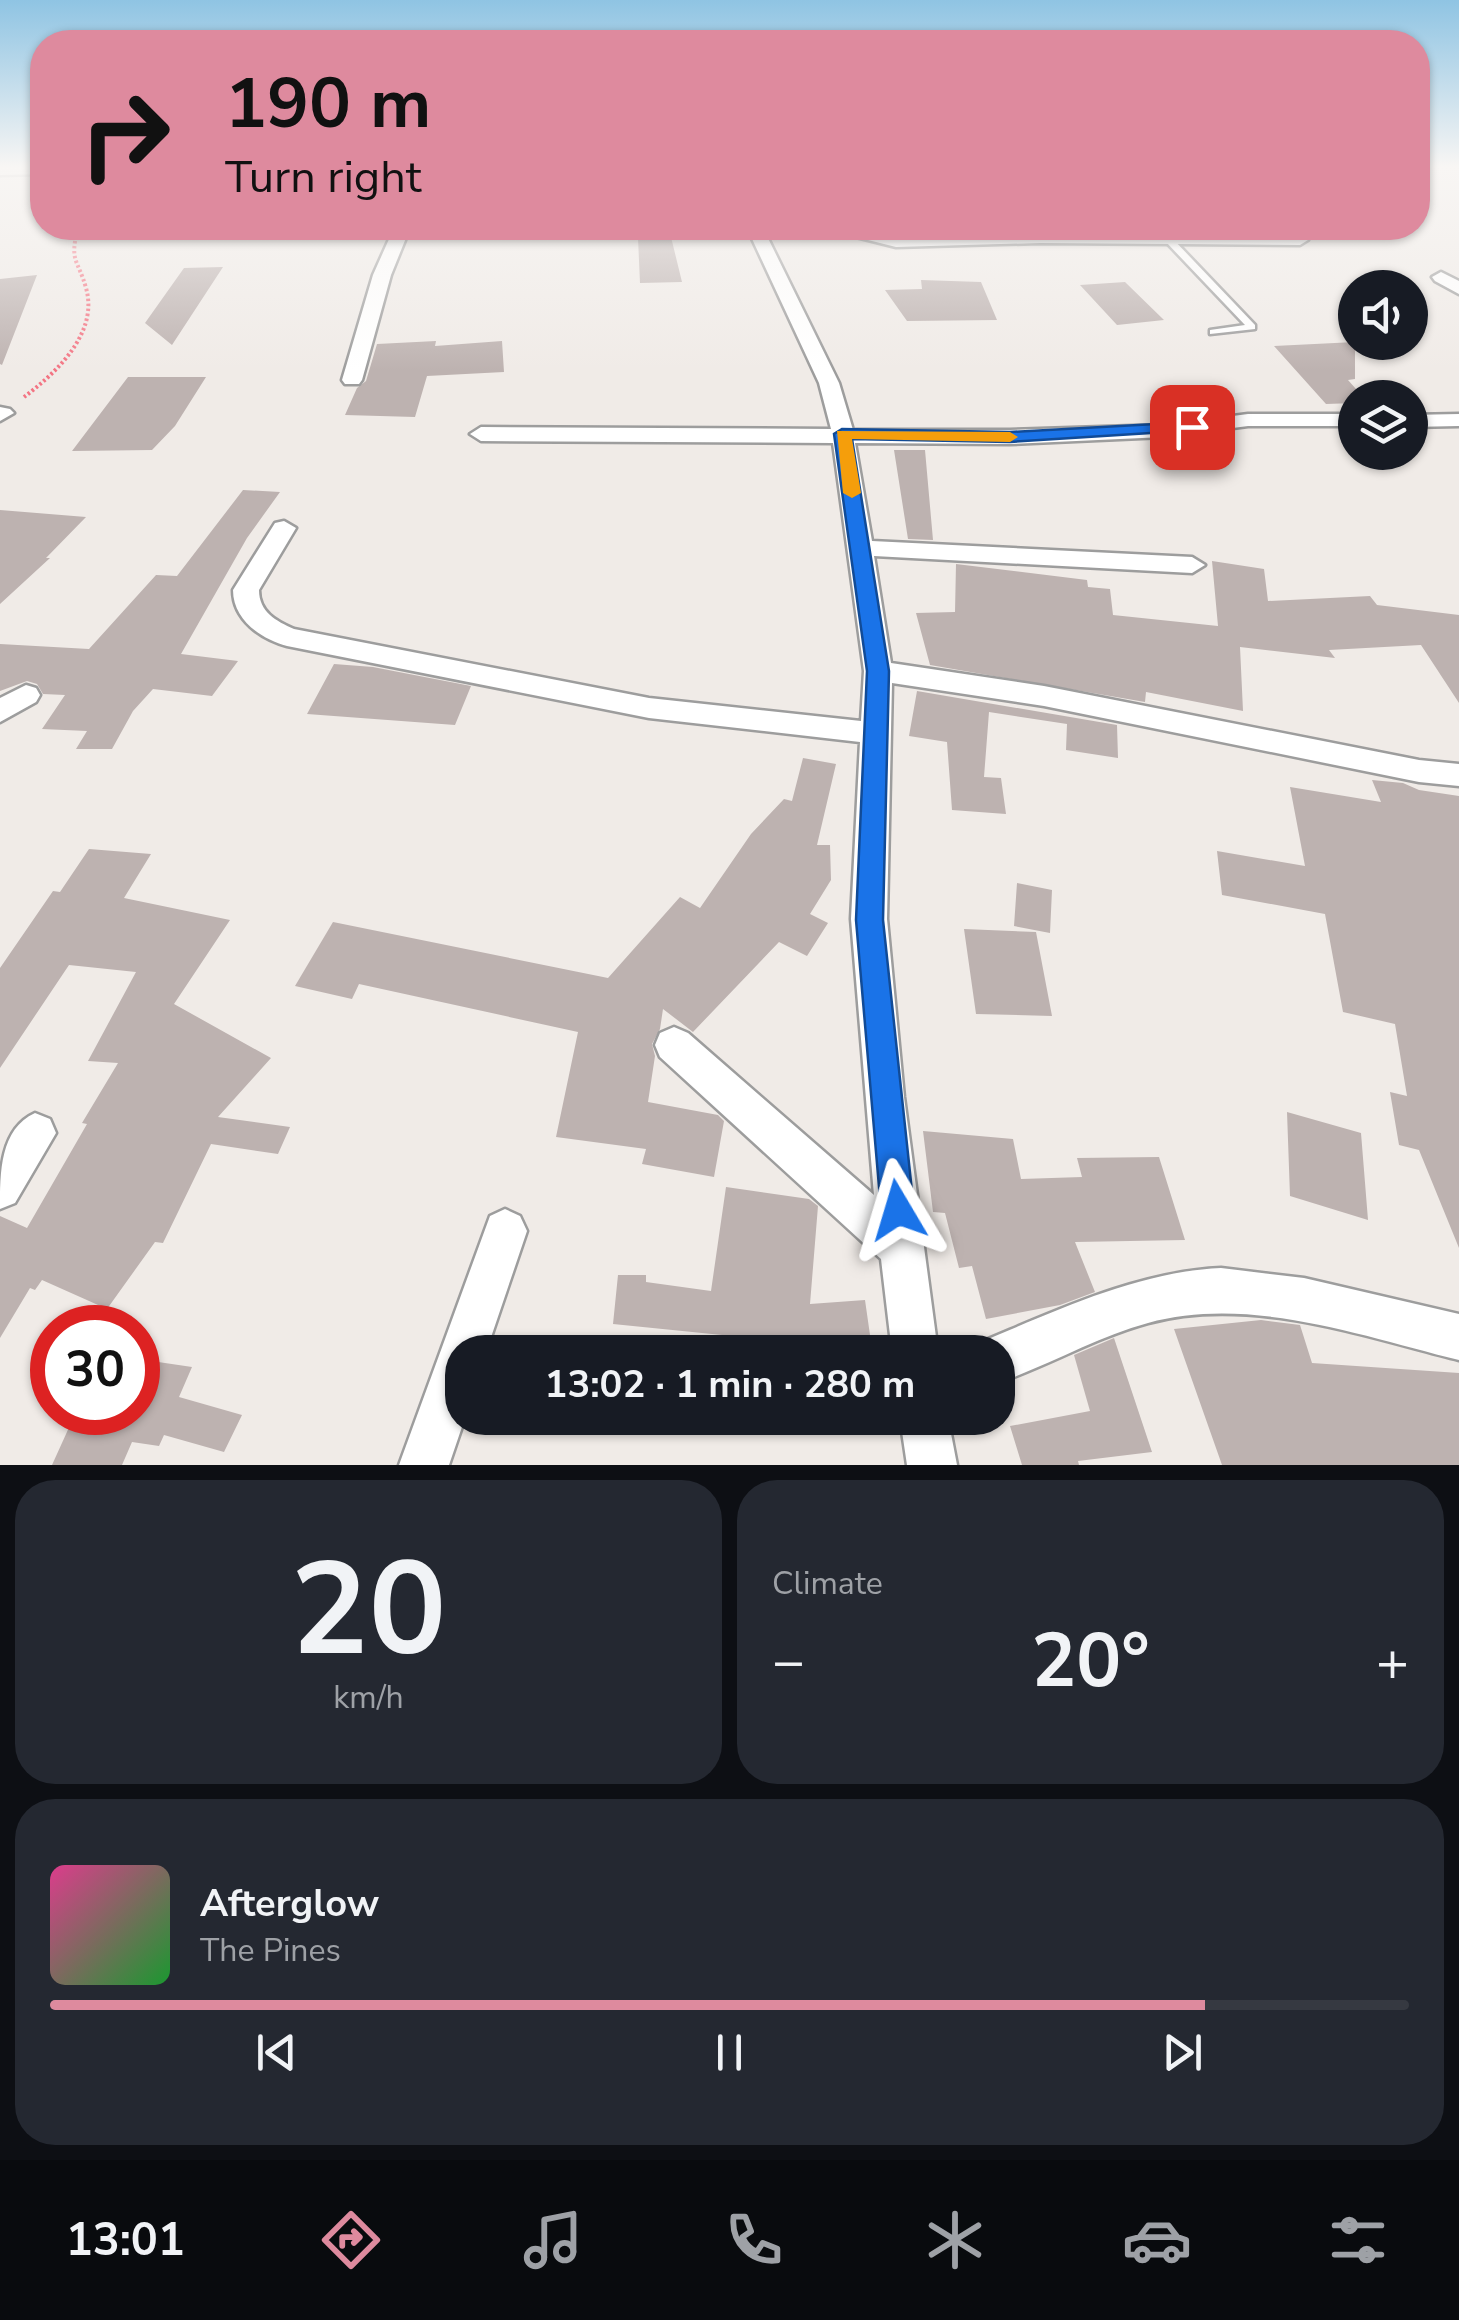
<!DOCTYPE html>
<meta charset="utf-8">
<style>
:root{--surface:#171b24;--page:#242831;--text:#f1f3f6;--muted:#9ea1a6;--line:#363941;--accent:#de8a9e}
body{margin:0;font-family:"Nunito Sans",sans-serif;background:var(--page);color:var(--text);height:100vh;display:flex;flex-direction:column;font-size:38px;white-space:nowrap}
*{box-sizing:border-box;margin:0}
p{font-size:32px;color:var(--muted)}
.icon{flex:none;width:55px;height:55px;fill:none;stroke:currentColor;stroke-width:2;stroke-linecap:round;stroke-linejoin:round}
.map{position:relative;height:1465px;overflow:hidden}
.side{display:flex;flex-direction:column;gap:15px;padding:15px;background:#0d0f14;flex:1}
.side>*{flex:none}
.guide{position:absolute;left:30px;top:30px;width:1400px;height:210px;border-radius:40px;box-shadow:0 2px 8px #0004;background:#de8a9e;color:#111;overflow:hidden}
.buttons{position:absolute;left:1338px;top:270px;display:grid;gap:20px}
.buttons a{display:grid;place-items:center;width:90px;height:90px;border-radius:50%;background:var(--surface);box-shadow:0 2px 8px #0004;font-size:50px}
.speed{position:absolute;left:30px;top:1305px;display:flex;gap:20px;font-size:50px;font-weight:700;text-align:center}
.speed>*{display:grid;place-content:center;width:130px;height:130px;border-radius:50%;background:var(--surface);box-shadow:0 2px 8px #0004;line-height:1}
.speed .limit{border:15px solid #d22;background:#fff;color:#111}
.pin{position:absolute;display:grid;place-items:center;width:85px;height:85px;color:#fff;margin:-42px;border-radius:20px;box-shadow:0 5px 15px #0006}
.me{position:absolute;width:110px;margin:-55px;rotate:353deg;stroke-linejoin:round;filter:drop-shadow(0 0 8px #0008)}
.turn{display:flex;align-items:center;gap:35px;height:210px;padding:0 30px;font-size:45px}
.turn .icon{width:130px;height:130px;stroke-width:2.5}
.turn b{display:block;font-size:70px;line-height:85px}
.big{font-size:75px;font-weight:700;line-height:1.1}
.side .widget{flex:1;display:flex;flex-direction:column;justify-content:center;gap:15px;min-width:0;padding:0 35px;border-radius:40px;background:var(--page)}
.side .dial{align-items:center;gap:0}
.dial b{font-size:130px;line-height:1}
.song{display:flex;align-items:center;gap:30px}
.cover{width:120px;height:120px;border-radius:15px;background:linear-gradient(135deg,hsl(330 70% 55%),hsl(130 70% 35%))}
.played{height:10px;border-radius:5px;background:linear-gradient(90deg,var(--accent) 85%,var(--line) 85%)}
.keys{display:flex;justify-content:space-around;direction:ltr}
.heat{display:flex;justify-content:space-between;align-items:center;font-size:55px;direction:ltr}
.side .tiles{flex:1;display:grid;gap:15px;grid-template-columns:1fr 1fr}
.widget:last-child{grid-column:span 2}
.trip{position:absolute;left:445px;top:1335px;width:570px;height:100px;border-radius:40px;background:var(--surface);box-shadow:0 2px 8px #0004;font-weight:700;line-height:100px;text-align:center}
.tab-bar{display:flex;height:160px;justify-content:space-around;align-items:center;background:#090b0e;color:var(--muted)}
.tab-bar .icon{width:70px;height:70px}
.tab-bar .current{color:var(--accent)}
.tab-bar b{font-size:45px;color:var(--text)}
.map>svg:first-child{display:block}
.building{fill:#bdb2b0}
.lines{fill:none;stroke-linecap:round;stroke-linejoin:round}
.lane-casing{stroke:#9d9d9d;stroke-width:5}
.street-casing{stroke:#9d9d9d;stroke-width:5}
.path{stroke:#f37483;stroke-width:4;stroke-dasharray:2.5 2.5;stroke-linecap:butt}
.lane{fill:#fff;fill-rule:evenodd}
.street{fill:#fff;fill-rule:evenodd}
.route{fill:#1a73e8;stroke:#114b97;stroke-width:2.5}
.slow{fill:#f59e0b}
</style>
<div class="map">
<svg width="1459" height="1465" viewBox="0 0 1459 1465">
<rect width="100%" height="100%" fill="#f0ebe7"/>
<path class="building" d="M671 237 682 282 640 283 638 238Z
M223 267 172 345 145 323 184 268Z
M37 275 2 365 0 364V279Z
M921 280 981 282 997 320 907 321 885 290 922 289Z
M1125 282 1164 320 1117 325 1080 285Z
M436 341 435 346 502 341 504 372 427 376 415 417 345 415 357 388 366 381 377 344Z
M1355 342V379L1348 380 1364 398H1355V403L1326 404 1274 346Z
M128 377H206L175 426 152 450 72 451Z
M894 450H925L933 540 908 539Z
M243 490 280 492 247 538 181 654 238 661 212 696 153 689 133 711 112 749H76L87 731 42 729 65 695 43 694 37 684 27 681 0 691V644L89 649 156 575 177 576Z
M0 510 86 517 46 558H50L0 604Z
M1212 561 1264 569 1268 601 1370 596 1377 605 1459 615V703L1421 645 1329 650 1335 658 1240 647 1243 711 1146 692 1145 702 930 665 916 613 955 612 956 564 1087 580 1088 587 1110 589 1113 615 1218 626Z
M334 664 373 667 471 686 455 725 307 714Z
M917 691 1117 725 1118 758 1066 750 1067 724 989 712 984 777 1001 778 1006 814 952 810 947 742 909 736Z
M803 758 836 764 817 845H830L831 880 810 914 828 923 807 956 779 942 693 1032 663 1009 660 1029 652 1044 655 1056 648 1102 718 1115 724 1121 714 1177 642 1164 646 1149 556 1137 578 1032 359 984 352 999 295 986 333 922 608 978 680 897 700 908 751 834 784 799 792 801Z
M1372 780 1403 783 1419 790 1459 796V1248L1419 1150 1399 1145 1390 1092 1407 1096 1395 1024 1343 1012 1325 914 1222 895 1217 851 1305 866 1290 787 1381 802Z
M89 849 151 854 124 898 230 920 174 1004 271 1058 218 1117 290 1127 278 1154 211 1144 163 1243 155 1242 107 1309 42 1280 35 1290 30 1288 0 1338V1216L27 1228 87 1124 82 1123 118 1063 88 1061 136 972 69 965 0 1068V968L53 891 60 892Z
M1017 883 1052 890 1050 933 1014 926Z
M964 929 1036 932 1052 1016 976 1014Z
M1287 1112 1361 1133 1368 1220 1290 1196Z
M923 1131 1013 1139 1021 1179 1082 1177 1077 1158 1159 1157 1185 1240 1075 1242 1095 1292 1060 1305 986 1319 972 1266 959 1268 945 1213 933 1212Z
M726 1187 809 1199 818 1206 810 1304 865 1300 870 1335 836 1337 834 1352H802L805 1339 780 1341 613 1324 618 1275H646V1282L711 1291Z
M1261 1320 1300 1325 1312 1363 1459 1373V1465H1222L1174 1329Z
M1114 1338 1152 1452 1078 1461 1079 1465H1022L1010 1426 1090 1411 1074 1355Z
M138 1359 192 1367 179 1397 242 1415 224 1452 164 1435 159 1446 132 1442 122 1465H52L76 1412H138Z"/>
<g class="lines">
<defs>
<path id="lane" d="M1166 238H1172L1255 325V329L1210 334V330L1245 325 1166 242Z"/>
<path id="street" d="M42 166V174L0 175V167Z
M394 228H410L391 275 362 380 359 384H345L342 380 373 275Z
M747 228H763L839 383 853 430H1010L1164 425 1248 414H1355V426H1248L1164 437 1010 444 855 443 872 541 1192 557 1205 565 1192 573 874 556 891 663 1044 686 1419 760 1459 764V786L1419 782 1044 706 892 683 887 919 904 1097 938 1352H892L881 1259 660 1057 655 1045 660 1033 674 1027 688 1033 874 1195 851 919 860 742 649 718 287 646C261 639 233 620 233 590L275 523 284 521 296 528 259 590C259 612 276 621 294 629L649 698 861 721 864 671 833 443 481 441 470 434 481 427 831 429 819 383Z
M820 228H849L896 237 1040 233 1288 235 1283 228H1299L1308 240 1300 245 1040 243 896 247Z
M1441 272 1459 281V294L1435 281 1432 277Z
M0 407 10 409 14 413 0 421Z
M1459 414V426L1410 427V415Z
M26 685 36 688 40 695 36 702 0 722V698Z
M35 1113 50 1119 56 1133 15 1203 0 1209C0 1172 0 1129 35 1113Z
M505 1209 520 1216 527 1231 486 1352H462L465 1418 449 1465H399L490 1216Z
M1221 1268 1304 1278 1459 1314V1360C1362 1336 1249 1295 1148 1323 1097 1337 1049 1365 998 1383V1352H977L981 1342C1058 1310 1137 1272 1221 1268Z
M900 1418H948L957 1465H907Z"/>
</defs>
<use href="#lane" class="lane-casing"/>
<use href="#street" class="street-casing"/>
<path class="path" d="M24 397C56 373 99 333 86 288 78 259 69 262 78 228"/>
<use href="#lane" class="lane"/>
<use href="#street" class="street"/>
</g>
<linearGradient id="sky" x2="0" y2="1"><stop stop-color="#8fc4e3"/><stop offset="0.45" stop-color="#f8f6f4"/><stop offset="1" stop-color="#f8f6f4" stop-opacity="0"/></linearGradient>
<rect width="1459" height="371" fill="url(#sky)"/>
<path class="route" d="M1192 422 1200 427 1198 430 1010 442 852 439 889 671 883 920 914 1210 909 1222 898 1227 886 1222 881 1210 856 920 867 671 834 434 842 429 1010 432Z"/>
<path class="slow" d="M837 431 1010 432 1018 437 1010 442 852 439 861 493 852 498 843 493Z"/>
</svg>
<div class="buttons">
<a><svg class="icon" aria-label="sound" viewBox="0 0 24 24"><path d="M4 9h4l5-4v14l-5-4H4zM17 9q2 3 0 6"/></svg></a>
<a><svg class="icon" aria-label="layers" viewBox="0 0 24 24"><path d="M12 4l9 5-9 5-9-5zM3 14l9 5 9-5"/></svg></a>
</div>
<div class="speed"><div class="limit">30</div></div>
<div class="pin" style="left:1192px;top:427px;background:#d93025"><svg class="icon" aria-label="arrive" viewBox="0 0 24 24"><path d="M6 21V4h12l-3 4 3 4H6"/></svg></div>
<svg class="me" style="left:898px;top:1210px" viewBox="-20 -20 40 40"><path d="M0-17L14 15 0 8-14 15z" fill="#1a73e8" stroke="#fff" stroke-width="4"/></svg>
<div class="trip">13:02 · 1 min · 280 m</div>
<div class="guide">
<div class="turn"><svg class="icon" aria-label="right" viewBox="0 0 24 24"><path d="M7 20v-9h11M14 6l5 5-5 5"/></svg><div><b>190 m</b>Turn right</div></div>
</div>
</div>
<section class="side">
<div class="tiles">
<div class="widget dial"><b>20</b><p>km/h</p></div>
<div class="widget"><p>Climate</p>
<div class="heat"><a>−</a><b class="big">20°</b><a>+</a></div>
</div>
<div class="widget">
<div class="song"><i class="cover"></i><div><b>Afterglow</b><p>The Pines</p></div></div>
<div class="played"></div>
<div class="keys"><svg class="icon" aria-label="previous" viewBox="0 0 24 24"><path d="M18 5L8 12l10 7zM5 5v14"/></svg><svg class="icon" aria-label="pause" viewBox="0 0 24 24"><path d="M8 5v14M16 5v14"/></svg><svg class="icon" aria-label="next" viewBox="0 0 24 24"><path d="M6 5l10 7-10 7zM19 5v14"/></svg></div>
</div>
</div>
</section>
<nav class="tab-bar">
<b>13:01</b>
<svg class="icon current" aria-label="directions" viewBox="0 0 24 24"><path d="M12 3l9 9-9 9-9-9zM9 14v-3h6M13 9l2 2-2 2"/></svg>
<svg class="icon" aria-label="music" viewBox="0 0 24 24"><path d="M9 18V5l10-2v13"/><circle cx="6" cy="18" r="3"/><circle cx="16" cy="16" r="3"/></svg>
<svg class="icon" aria-label="phone" viewBox="0 0 24 24"><path d="M5 4h4l2 5-3 2q2 4 5 5l2-3 5 2v4C11 20 4 13 5 4z"/></svg>
<svg class="icon" aria-label="climate" viewBox="0 0 24 24"><path d="M12 3v18M4 7l16 10M4 17L20 7"/></svg>
<svg class="icon" aria-label="car" viewBox="0 0 24 24"><path d="M5 17H2v-5l4-1 3-4h7l3 4 3 1v5h-3M9 17h6M6 11h13"/><circle cx="7" cy="17" r="2"/><circle cx="17" cy="17" r="2"/></svg>
<svg class="icon" aria-label="filters" viewBox="0 0 24 24"><path d="M4 7h16M4 17h16"/><circle cx="9" cy="7" r="2"/><circle cx="15" cy="17" r="2"/></svg>
</nav>
